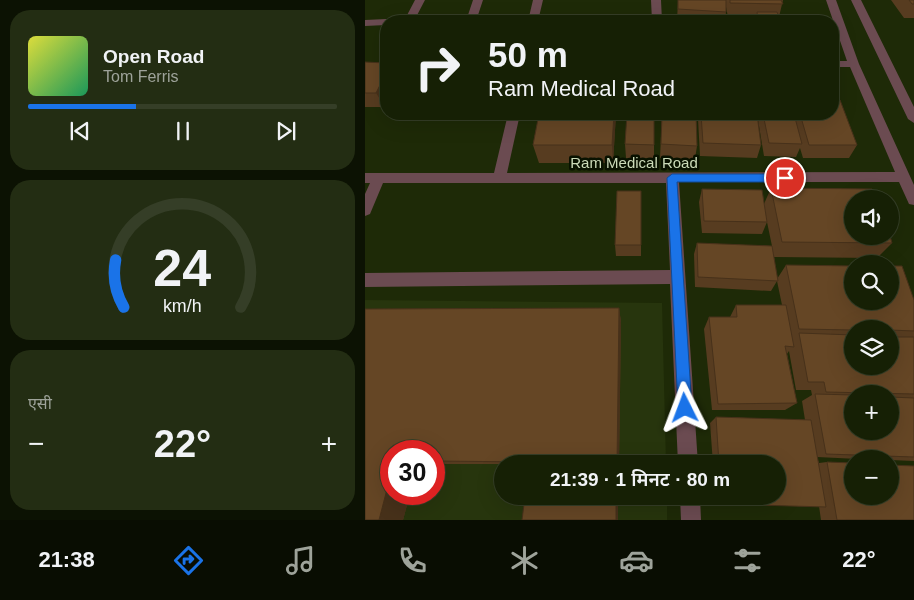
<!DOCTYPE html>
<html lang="hi">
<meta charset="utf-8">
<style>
:root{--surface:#162005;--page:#232d13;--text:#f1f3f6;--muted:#9ea39a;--line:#353e27;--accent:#1a73e8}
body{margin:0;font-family:Arial,"Noto Sans Devanagari",sans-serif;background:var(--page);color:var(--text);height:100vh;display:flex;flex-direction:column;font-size:19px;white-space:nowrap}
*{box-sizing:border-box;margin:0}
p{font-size:16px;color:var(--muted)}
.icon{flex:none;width:28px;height:28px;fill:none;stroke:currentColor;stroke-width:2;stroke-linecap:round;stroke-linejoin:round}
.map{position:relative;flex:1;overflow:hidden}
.details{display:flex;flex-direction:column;gap:10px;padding:10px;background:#0c1203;width:365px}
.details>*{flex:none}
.banner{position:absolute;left:15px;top:15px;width:459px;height:105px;border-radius:20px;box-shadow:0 5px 20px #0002,0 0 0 1px var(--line);background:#162005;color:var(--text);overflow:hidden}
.fabs{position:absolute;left:479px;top:190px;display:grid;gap:10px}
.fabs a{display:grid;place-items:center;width:55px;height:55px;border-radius:50%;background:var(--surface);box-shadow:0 5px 20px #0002,0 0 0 1px var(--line);font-size:25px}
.speed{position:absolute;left:15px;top:440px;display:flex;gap:10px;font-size:25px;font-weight:700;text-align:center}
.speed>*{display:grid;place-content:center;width:65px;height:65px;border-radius:50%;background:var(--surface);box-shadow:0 5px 20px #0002,0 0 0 1px var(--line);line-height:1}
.speed .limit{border:8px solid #d22;background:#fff;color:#111}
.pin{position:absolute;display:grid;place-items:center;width:42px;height:42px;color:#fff;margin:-21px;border:2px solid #fff;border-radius:50%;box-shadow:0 1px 5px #0007}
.me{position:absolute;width:55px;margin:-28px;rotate:357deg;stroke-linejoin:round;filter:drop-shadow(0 0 4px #0008)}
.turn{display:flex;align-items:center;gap:18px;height:105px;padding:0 25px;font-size:22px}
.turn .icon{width:65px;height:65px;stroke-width:2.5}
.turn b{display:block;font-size:35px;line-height:42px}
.big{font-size:38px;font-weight:600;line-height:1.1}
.details .widget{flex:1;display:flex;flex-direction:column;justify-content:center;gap:8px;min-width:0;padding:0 18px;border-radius:20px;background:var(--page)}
.details .dial{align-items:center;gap:0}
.dial svg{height:130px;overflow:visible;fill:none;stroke:var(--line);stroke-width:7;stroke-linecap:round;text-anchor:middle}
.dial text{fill:var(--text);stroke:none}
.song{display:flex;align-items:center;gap:15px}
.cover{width:60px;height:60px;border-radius:8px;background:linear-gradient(135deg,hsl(60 70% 55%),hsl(150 70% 35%))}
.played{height:5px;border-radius:2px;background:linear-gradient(90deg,var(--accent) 35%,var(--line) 35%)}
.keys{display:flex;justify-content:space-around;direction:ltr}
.heat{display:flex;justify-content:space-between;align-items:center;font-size:28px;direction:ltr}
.trip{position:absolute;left:129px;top:455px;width:292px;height:50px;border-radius:25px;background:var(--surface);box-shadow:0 5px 20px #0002,0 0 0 1px var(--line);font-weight:600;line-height:50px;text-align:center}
.menu{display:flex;height:80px;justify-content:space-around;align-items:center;background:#090d02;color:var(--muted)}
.menu .icon{width:35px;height:35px}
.menu .active{color:var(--accent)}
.menu b{font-size:22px;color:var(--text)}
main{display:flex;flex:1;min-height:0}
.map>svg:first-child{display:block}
.built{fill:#27350d;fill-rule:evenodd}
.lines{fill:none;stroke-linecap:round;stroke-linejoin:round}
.minor{fill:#6b4b51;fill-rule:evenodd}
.wall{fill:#573c20;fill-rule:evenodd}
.shaded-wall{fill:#47311a}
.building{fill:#654625;stroke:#47311a}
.route{fill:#1a73e8;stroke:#114b97}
.labels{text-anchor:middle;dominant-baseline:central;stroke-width:5;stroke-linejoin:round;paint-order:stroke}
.street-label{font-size:15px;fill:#cbdab8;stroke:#091200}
</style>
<main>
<section class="details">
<div class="widget">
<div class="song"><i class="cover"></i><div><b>Open Road</b><p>Tom Ferris</p></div></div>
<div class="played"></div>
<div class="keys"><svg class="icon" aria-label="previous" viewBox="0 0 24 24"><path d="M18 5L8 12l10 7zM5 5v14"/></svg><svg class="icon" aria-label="pause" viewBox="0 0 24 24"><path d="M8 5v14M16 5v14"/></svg><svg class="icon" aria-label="next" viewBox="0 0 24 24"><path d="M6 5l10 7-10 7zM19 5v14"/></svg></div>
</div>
<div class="widget dial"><svg viewBox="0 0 100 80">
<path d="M14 69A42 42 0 1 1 86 69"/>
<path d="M14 69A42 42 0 0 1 9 40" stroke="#1a73e8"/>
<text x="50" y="56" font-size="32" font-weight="700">24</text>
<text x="50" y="72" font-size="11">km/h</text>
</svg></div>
<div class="widget"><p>एसी</p>
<div class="heat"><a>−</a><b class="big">22°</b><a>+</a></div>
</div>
</section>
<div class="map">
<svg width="549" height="520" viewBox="0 0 549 520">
<rect width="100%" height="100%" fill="#1e2a07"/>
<path class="built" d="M0 300 297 303 301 464H138V496H302V520H0ZM26 451H69V494H26Z"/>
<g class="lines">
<path class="minor" d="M50 0H60L49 21H39Z
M108 0H118L111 21H101Z
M168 0H178L173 21H163Z
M286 0H296L297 21H287Z
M461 0H471L494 64 549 185V205L544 204 534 182H314L333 464H313L305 284 0 287V273L305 270 301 183H18L5 214 0 216V194L5 183H0V173H129L143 114H155L142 173 530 172 485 67H468V61H482Z
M486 0H496L549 107V123L543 119Z
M21 19 25 21H21V25L0 26V20Z
M315 496H335L336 520H316Z"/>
</g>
<path class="wall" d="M313 0H418L414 17 415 20 438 21H364L365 20H390V18L363 17 361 7V12L360 21H312Z
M526 0H549V18H539Z
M0 62 20 107H0Z
M174 114H251L248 163H174L168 145Z
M297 114 332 146 330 159 295 158Z
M334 114H392L396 145 392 158 335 156 333 119Z
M392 114H468L492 145 484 158H438L435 148 431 157 399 156Z
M260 144 289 145V158H261Z
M406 188 527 243 512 258 409 257 412 279 421 265 549 300V461L525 460V459H493L452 457 454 463 462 462 549 520H456L454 506 350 503V496H412V464H348L345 423 351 417 440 420 437 401 447 395 446 390H431L424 351 422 354 432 403 420 410H347L339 329 344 317H365L371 305H417L412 281 406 291 330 287 329 254 332 243 407 246 402 222 397 234 337 233 334 202 337 189 399 204ZM488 329H525V366H488ZM488 394H525V431H488Z
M276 191V256H251L250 245Z
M254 308 256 322 254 464H69V451H26V494H45L38 520H0V309Z"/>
<path class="shaded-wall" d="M21 73V105L20 107 11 93Z
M249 114H251L248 163 247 145Z
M254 308 256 322 254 464H252Z
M26 474V494H45L38 520H14Z
M251 496H253V520H251Z"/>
<path class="building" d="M313 0H361V12L313 9Z
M365 0H416L418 4 365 3Z
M544 0H549V4H547Z
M392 12H412L415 20 438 21H365V20H393Z
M0 62 21 63V73L11 93H0Z
M468 100H475L492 145H444L435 114H468Z
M174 114H249L247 145H168Z
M262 114H289V145L260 144Z
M297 114H331L332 146 296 144Z
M336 114H392L396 145 338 143Z
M398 114H429L437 144 404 143Z
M406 188 507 189 511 199H488V236H525L527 243 417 242Z
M337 189 397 190 402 222 339 221Z
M252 191H276V245H250Z
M332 243 407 246 413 281 333 277Z
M421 265 488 266V301H525V266H537L549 300V331L525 330V329H488V330L434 329Z
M371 305H421L429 347 420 346 432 403 353 404 344 317H372Z
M254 308 252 464H164V462L69 461V451H26V474L14 520H0V309Z
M434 333 488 335V366H525V337H549V394L461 392 459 382H443Z
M450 394 488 395V431H525V397L549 398V457L461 454Z
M351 417 446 420 461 507 357 504 356 496H412V464H354Z
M462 462 488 463V496H525V465L549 466V520H472Z
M160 496H251V520H157Z"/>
<path class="route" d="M307 174H420L425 178 420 182H312L327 408 325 413 320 415 315 413 313 408 302 178Z"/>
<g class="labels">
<g class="street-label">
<text x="269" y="162">Ram Medical Road</text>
</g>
</g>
</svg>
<div class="fabs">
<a><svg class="icon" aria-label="sound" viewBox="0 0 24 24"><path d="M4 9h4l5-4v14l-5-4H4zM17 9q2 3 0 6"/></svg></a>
<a><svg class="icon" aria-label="search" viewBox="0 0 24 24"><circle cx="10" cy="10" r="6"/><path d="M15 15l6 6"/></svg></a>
<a><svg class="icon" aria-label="layers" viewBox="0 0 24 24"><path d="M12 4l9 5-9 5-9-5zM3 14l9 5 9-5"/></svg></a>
<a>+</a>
<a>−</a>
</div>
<div class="speed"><div class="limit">30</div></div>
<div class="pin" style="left:420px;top:178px;background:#d93025"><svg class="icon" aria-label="arrive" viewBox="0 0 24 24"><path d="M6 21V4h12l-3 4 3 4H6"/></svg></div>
<svg class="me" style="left:320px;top:408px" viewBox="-20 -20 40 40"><path d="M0-17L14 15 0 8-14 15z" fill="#1a73e8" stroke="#fff" stroke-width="4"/></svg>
<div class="trip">21:39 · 1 मिनट · 80 m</div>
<div class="banner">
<div class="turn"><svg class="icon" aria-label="right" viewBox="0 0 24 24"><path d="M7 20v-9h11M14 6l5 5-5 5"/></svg><div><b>50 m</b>Ram Medical Road</div></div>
</div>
</div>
</main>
<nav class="menu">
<b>21:38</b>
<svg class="icon active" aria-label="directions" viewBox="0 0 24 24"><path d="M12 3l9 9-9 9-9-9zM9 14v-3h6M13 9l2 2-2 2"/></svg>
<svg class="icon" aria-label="music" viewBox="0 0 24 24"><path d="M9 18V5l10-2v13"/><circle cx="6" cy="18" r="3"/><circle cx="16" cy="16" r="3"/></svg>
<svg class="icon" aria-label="phone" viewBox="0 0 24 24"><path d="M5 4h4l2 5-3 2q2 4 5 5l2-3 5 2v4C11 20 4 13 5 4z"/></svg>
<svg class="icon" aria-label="climate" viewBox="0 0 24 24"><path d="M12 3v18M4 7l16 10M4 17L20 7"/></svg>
<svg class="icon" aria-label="car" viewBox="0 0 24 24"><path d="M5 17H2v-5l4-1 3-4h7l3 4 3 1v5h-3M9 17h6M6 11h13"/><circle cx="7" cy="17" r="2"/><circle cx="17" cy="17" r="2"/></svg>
<svg class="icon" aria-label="filters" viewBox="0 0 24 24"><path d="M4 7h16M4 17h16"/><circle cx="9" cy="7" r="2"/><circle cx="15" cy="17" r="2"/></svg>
<b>22°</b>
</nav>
